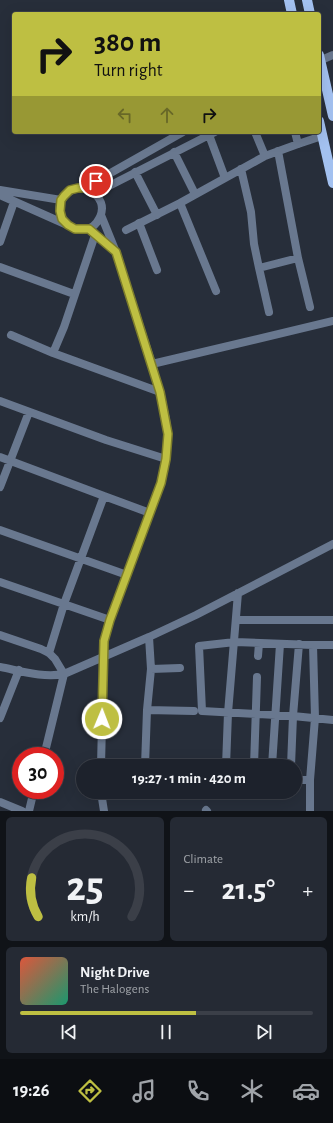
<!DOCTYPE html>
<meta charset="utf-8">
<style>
:root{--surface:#1d222c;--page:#252a34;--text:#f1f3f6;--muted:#a0a4a9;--line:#3b3f48;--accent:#bebf42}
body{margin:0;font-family:"Alegreya Sans",sans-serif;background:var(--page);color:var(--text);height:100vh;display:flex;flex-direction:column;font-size:15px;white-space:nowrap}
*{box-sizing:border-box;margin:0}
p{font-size:13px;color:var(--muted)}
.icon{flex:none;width:22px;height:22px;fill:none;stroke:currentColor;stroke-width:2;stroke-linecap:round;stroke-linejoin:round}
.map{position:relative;height:811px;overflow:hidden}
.details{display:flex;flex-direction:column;gap:6px;padding:6px;background:#101318;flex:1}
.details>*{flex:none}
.hud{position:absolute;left:12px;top:12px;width:309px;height:122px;border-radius:4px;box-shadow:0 4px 16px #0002,0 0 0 1px var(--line);background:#bebf42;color:#111;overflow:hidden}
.speed{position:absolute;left:12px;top:747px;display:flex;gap:8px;font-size:20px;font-weight:700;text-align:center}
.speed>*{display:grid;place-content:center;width:52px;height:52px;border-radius:50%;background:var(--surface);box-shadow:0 4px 16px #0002,0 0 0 1px var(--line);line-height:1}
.speed .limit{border:6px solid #d22;background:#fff;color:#111}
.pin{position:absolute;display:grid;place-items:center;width:34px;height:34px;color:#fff;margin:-17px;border:2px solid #fff;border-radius:50%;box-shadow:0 1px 4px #0007}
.me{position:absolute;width:44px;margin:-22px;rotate:1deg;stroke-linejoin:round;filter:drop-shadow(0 0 3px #0008)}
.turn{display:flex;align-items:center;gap:14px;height:84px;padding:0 16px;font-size:18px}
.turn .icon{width:52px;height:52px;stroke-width:2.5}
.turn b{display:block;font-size:28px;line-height:34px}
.lanes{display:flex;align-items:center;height:38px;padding:0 16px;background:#0003;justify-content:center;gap:20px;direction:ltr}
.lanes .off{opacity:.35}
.big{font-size:30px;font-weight:700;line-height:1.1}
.details .widget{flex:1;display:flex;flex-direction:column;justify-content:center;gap:6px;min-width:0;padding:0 14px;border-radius:6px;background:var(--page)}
.details .dial{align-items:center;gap:0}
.dial svg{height:104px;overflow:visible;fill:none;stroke:var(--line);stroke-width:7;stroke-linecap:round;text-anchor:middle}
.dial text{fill:var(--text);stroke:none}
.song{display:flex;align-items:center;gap:12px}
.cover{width:48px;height:48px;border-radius:6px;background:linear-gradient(135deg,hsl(10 70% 55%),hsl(160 70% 35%))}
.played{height:4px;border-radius:2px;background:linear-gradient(90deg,var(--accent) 60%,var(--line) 60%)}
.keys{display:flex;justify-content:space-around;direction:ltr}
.heat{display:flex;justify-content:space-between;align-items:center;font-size:22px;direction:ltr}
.details .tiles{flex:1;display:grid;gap:6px;grid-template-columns:1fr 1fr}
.widget:last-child{grid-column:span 2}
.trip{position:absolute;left:76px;top:759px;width:226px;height:40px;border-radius:20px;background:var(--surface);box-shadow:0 4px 16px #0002,0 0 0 1px var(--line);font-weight:700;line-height:40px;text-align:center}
.tab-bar{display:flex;height:64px;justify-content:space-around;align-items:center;background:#0c0e12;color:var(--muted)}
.tab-bar .icon{width:28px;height:28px}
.tab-bar .on{color:var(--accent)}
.tab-bar b{font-size:18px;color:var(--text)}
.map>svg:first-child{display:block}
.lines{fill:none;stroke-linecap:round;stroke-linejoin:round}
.minor{stroke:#69788f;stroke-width:8}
.primary{stroke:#a3c1f0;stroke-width:10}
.route-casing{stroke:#7c7c2b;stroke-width:10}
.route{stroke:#bebf42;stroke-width:7}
</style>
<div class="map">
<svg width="333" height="811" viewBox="0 0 333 811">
<rect width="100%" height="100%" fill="#272e3a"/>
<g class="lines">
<path class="minor" d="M319 61 333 55
M255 132 265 156
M295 132 298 144
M209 135 225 178
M278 151 298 258 310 307
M174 152 195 194
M241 169 251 212 254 244 259 268 269 312
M135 172 157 215
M109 186 215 132
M78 188C93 188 107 201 100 217 82 254 33 202 78 188Z
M84 188 183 132
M0 190 61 200
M0 195 65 224
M180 203 216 291
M101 215 116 252 152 364 160 392 166 419 168 434 166 459 161 483 110 620 104 641 101 766
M139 223 157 270
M126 230 180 203 265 156 298 144 322 136
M92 232 116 251
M95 235 64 327 53 353 160 392
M0 242 14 202
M0 267 74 294
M259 268 298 258
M11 335 53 353
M152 364 333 321
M0 401 106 440 166 459
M0 457 104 496 64 604 49 653
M0 487 29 412
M104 496 150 513
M0 530 127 575
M0 582 110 620
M236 620H333
M0 635 41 649 49 653 55 659 64 674 44 756
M333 645H313L235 642 199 646 202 711 293 716 333 720
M258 656 259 643
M0 667C21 671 43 678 64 674L149 637 196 615 333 544
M151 669 180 668
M147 710 194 711
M0 718 19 670
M145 766 147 710 151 669 149 637
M226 766 228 713 238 593
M254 766 257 677
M272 766 280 644
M291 766 293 716 299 644
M295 780H310
M101 792 104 811
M143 796V792
M0 802 22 811
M206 810 207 811
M29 811 34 790
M310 811V780L315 718 313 645"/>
<path class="primary" d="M289 0 292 14
M307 0 310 14
M319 55 333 116
M319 121 333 183"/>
</g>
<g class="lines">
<defs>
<path id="route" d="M96 181 84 188H78L70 190 64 196 61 200 60 211 62 219 68 225 75 229H89L116 252 160 392 168 434 166 459 161 483 110 620 104 641 102 719"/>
</defs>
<use href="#route" class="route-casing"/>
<use href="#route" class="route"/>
</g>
</svg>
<div class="speed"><div class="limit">30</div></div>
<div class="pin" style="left:96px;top:181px;background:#d93025"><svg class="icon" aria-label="arrive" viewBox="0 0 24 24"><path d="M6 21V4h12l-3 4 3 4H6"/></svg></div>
<svg class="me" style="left:102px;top:719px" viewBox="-20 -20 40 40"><circle r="17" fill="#bebf42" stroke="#fff" stroke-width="3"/><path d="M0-11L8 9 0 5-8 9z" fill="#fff"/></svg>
<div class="trip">19:27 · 1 min · 420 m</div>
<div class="hud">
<div class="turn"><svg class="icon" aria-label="right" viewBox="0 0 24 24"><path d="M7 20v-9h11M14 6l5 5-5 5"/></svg><div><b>380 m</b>Turn right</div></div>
<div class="lanes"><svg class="icon off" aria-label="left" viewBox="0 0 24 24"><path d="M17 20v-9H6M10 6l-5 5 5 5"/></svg><svg class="icon off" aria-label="ahead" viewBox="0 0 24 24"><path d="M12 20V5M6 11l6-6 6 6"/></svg><svg class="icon" aria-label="right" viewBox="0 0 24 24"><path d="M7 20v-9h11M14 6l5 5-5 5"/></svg></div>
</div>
</div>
<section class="details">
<div class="tiles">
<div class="widget dial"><svg viewBox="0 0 100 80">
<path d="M14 69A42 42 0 1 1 86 69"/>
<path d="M14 69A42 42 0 0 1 9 39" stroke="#bebf42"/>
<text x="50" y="56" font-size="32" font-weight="700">25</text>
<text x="50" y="72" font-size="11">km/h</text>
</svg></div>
<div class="widget"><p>Climate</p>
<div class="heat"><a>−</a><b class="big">21.5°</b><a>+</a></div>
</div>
<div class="widget">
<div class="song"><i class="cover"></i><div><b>Night Drive</b><p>The Halogens</p></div></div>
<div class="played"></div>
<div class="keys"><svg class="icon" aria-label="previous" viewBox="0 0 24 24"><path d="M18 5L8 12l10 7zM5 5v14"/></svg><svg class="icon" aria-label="pause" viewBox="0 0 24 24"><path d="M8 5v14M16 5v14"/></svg><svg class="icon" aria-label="next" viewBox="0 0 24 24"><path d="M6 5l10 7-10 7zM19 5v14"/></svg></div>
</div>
</div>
</section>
<nav class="tab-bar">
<b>19:26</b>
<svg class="icon on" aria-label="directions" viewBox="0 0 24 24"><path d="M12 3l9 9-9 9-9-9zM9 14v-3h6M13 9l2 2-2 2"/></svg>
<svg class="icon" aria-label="music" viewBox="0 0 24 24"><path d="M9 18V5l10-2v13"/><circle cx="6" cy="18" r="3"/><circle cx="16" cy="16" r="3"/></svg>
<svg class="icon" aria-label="phone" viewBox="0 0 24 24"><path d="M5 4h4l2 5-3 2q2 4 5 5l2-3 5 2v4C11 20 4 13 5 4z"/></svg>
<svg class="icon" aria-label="climate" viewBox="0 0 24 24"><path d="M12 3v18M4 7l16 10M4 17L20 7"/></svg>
<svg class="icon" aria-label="car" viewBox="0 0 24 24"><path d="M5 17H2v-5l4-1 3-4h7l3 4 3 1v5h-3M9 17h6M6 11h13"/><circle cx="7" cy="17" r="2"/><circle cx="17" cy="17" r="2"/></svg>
</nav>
